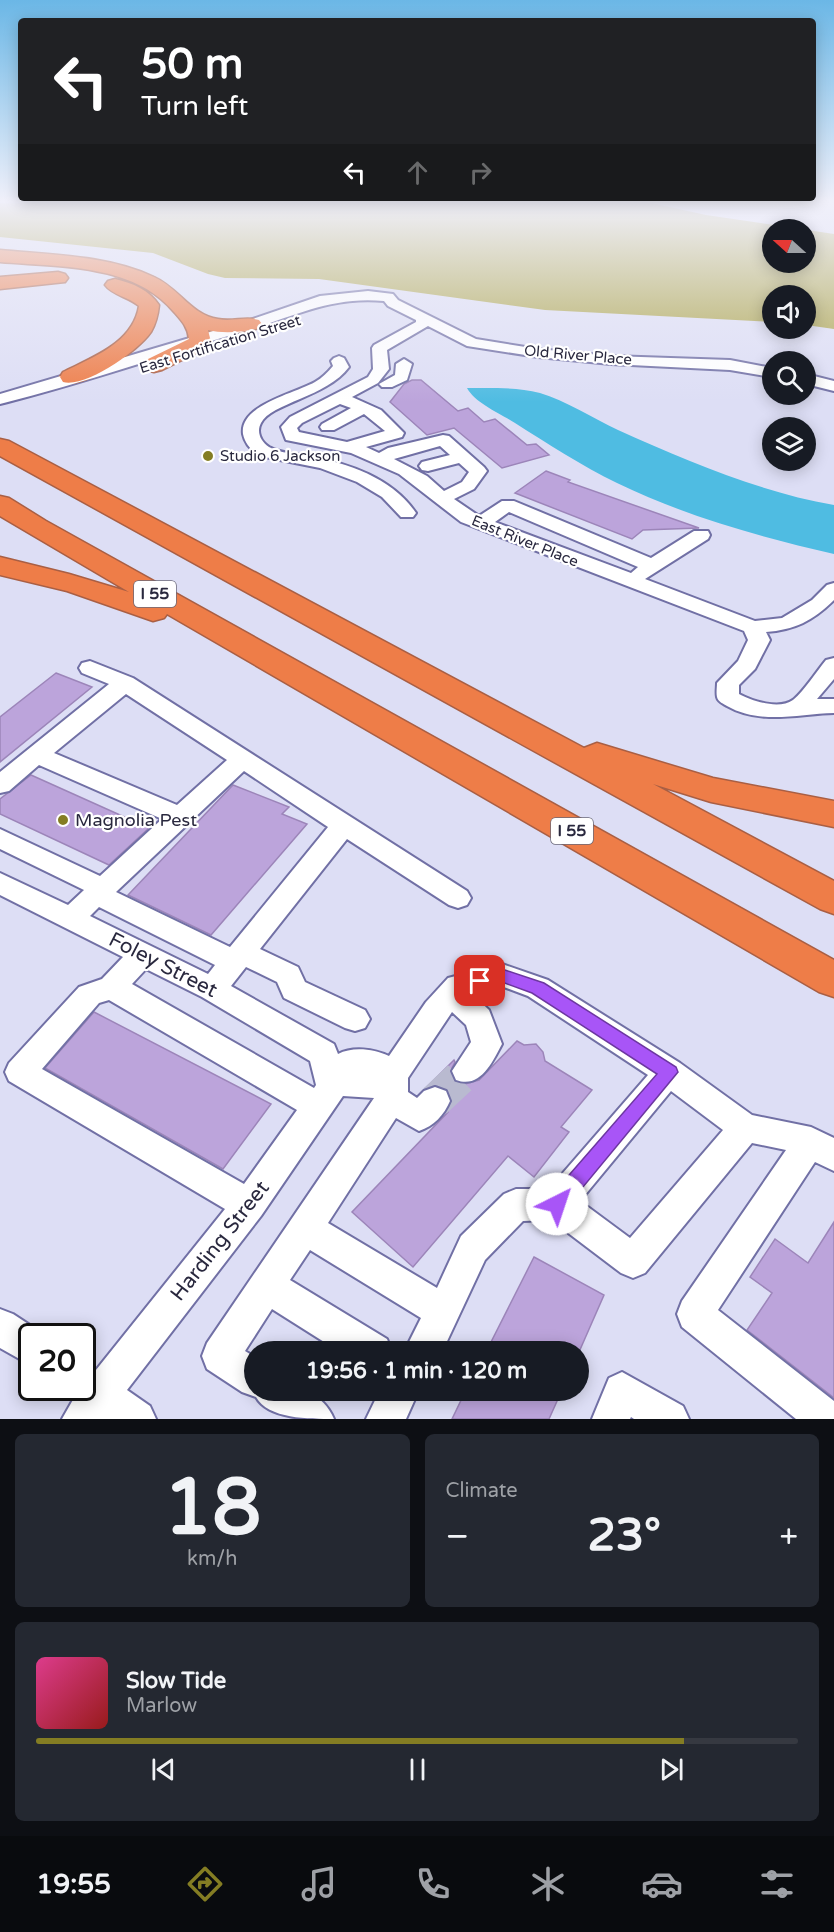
<!DOCTYPE html>
<meta charset="utf-8">
<style>
:root{--surface:#171b24;--page:#242831;--text:#f1f3f6;--muted:#9ea1a6;--line:#363941;--accent:#847d23}
body{margin:0;font-family:"Varela Round",sans-serif;background:var(--page);color:var(--text);height:100vh;display:flex;flex-direction:column;font-size:22px;white-space:nowrap}
*{box-sizing:border-box;margin:0}
p{font-size:20px;color:var(--muted)}
.icon{flex:none;width:33px;height:33px;fill:none;stroke:currentColor;stroke-width:2;stroke-linecap:round;stroke-linejoin:round}
.map{position:relative;height:1419px;overflow:hidden}
.sheet{display:flex;flex-direction:column;gap:15px;padding:15px;background:#0d0f14;flex:1}
.sheet>*{flex:none}
.banner{position:absolute;left:18px;top:18px;width:798px;height:183px;border-radius:6px;box-shadow:0 3px 15px #0003;background:#202124;color:#fff;overflow:hidden}
.needle{width:39px;rotate:291deg}
.fabs{position:absolute;left:762px;top:219px;display:grid;gap:12px}
.fabs a{display:grid;place-items:center;width:54px;height:54px;border-radius:50%;background:var(--surface);box-shadow:0 3px 15px #0003;font-size:30px}
.speed{position:absolute;left:18px;top:1323px;display:flex;gap:12px;font-size:30px;font-weight:700;text-align:center}
.speed>*{display:grid;place-content:center;width:78px;height:78px;border-radius:50%;background:var(--surface);box-shadow:0 3px 15px #0003;line-height:1}
.speed .limit{border:3px solid #111;border-radius:9px;background:#fff;color:#111}
.pin{position:absolute;display:grid;place-items:center;width:51px;height:51px;color:#fff;margin:-26px;border-radius:12px;box-shadow:0 3px 9px #0006}
.me{position:absolute;width:66px;margin:-33px;rotate:41deg;stroke-linejoin:round;filter:drop-shadow(0 0 4px #0008)}
.turn{display:flex;align-items:center;gap:21px;height:126px;padding:0 24px;font-size:27px}
.turn .icon{width:78px;height:78px;stroke-width:2.5}
.turn b{display:block;font-size:42px;line-height:51px}
.lanes{display:flex;align-items:center;height:57px;padding:0 24px;background:#0003;justify-content:center;gap:30px;direction:ltr}
.lanes .off{opacity:.35}
.big{font-size:45px;font-weight:700;line-height:1.1}
.sheet .tile{flex:1;display:flex;flex-direction:column;justify-content:center;gap:9px;min-width:0;padding:0 21px;border-radius:9px;background:var(--page)}
.sheet .dial{align-items:center;gap:0}
.dial b{font-size:78px;line-height:1}
.song{display:flex;align-items:center;gap:18px}
.cover{width:72px;height:72px;border-radius:9px;background:linear-gradient(135deg,hsl(330 70% 55%),hsl(0 70% 35%))}
.played{height:6px;border-radius:3px;background:linear-gradient(90deg,var(--accent) 85%,var(--line) 85%)}
.keys{display:flex;justify-content:space-around;direction:ltr}
.heat{display:flex;justify-content:space-between;align-items:center;font-size:33px;direction:ltr}
.sheet .tiles{flex:1;display:grid;gap:15px;grid-template-columns:1fr 1fr}
.tile:last-child{grid-column:span 2}
.trip{position:absolute;left:244px;top:1341px;width:345px;height:60px;border-radius:30px;background:var(--surface);box-shadow:0 3px 15px #0003;font-weight:700;line-height:60px;text-align:center}
.dock{display:flex;height:96px;justify-content:space-around;align-items:center;background:#090b0e;color:var(--muted)}
.dock .icon{width:42px;height:42px}
.dock .on{color:var(--accent)}
.dock b{font-size:27px;color:var(--text)}
.map>svg:first-child{display:block}
.forest{fill:#aba349;fill-rule:evenodd}
.water{fill:#4fbce2}
.building{fill:#bca4db;stroke:#9c85b9;stroke-width:1.5}
.lines{fill:none;stroke-linecap:round;stroke-linejoin:round}
.minor-tunnel{stroke:#b9bad0;stroke-width:34;stroke-dasharray:34 16;stroke-linecap:butt}
.minor-casing{stroke:#7170a5;stroke-width:4}
.highway-casing{stroke:#a95f44;stroke-width:3}
.minor{fill:#fff;fill-rule:evenodd}
.highway{fill:#ee7d48;fill-rule:evenodd}
.route{fill:#a855f7;stroke:#6d37a1;stroke-width:1.5}
.poi-dot{fill:#847d23;stroke:#fff;stroke-width:2}
.labels{text-anchor:middle;dominant-baseline:central;stroke-width:4.5;stroke-linejoin:round;paint-order:stroke}
.far-street-label{font-size:15px;fill:#29283e;stroke:#fff}
.far-poi-label{font-size:15px;fill:#29283e;stroke:#fff;text-anchor:start}
.shield{fill:#fff;stroke:#696878;stroke-width:1.5}
.shield-label{font-size:16px;font-weight:bold;fill:#29283e}
.poi-label{font-size:18px;fill:#29283e;stroke:#fff;text-anchor:start}
.near-street-label{font-size:21px;fill:#29283e;stroke:#fff}
</style>
<div class="map">
<svg width="834" height="1419" viewBox="0 0 834 1419">
<rect width="100%" height="100%" fill="#dddef5"/>
<path class="forest" d="M0 203H651L706 215 834 234V329L806 325V296H772V322L545 310 319 279 225 278 208 274 153 253 0 237ZM772 230H806V262H772Z"/>
<path class="water" d="M467 388C491 388 516 387 540 393 565 400 594 419 618 430 687 461 760 492 834 505V554C760 537 685 516 617 483 582 466 548 444 515 423 501 414 475 403 467 388Z"/>
<path class="building" d="M412 380H421L458 411 468 408 484 422 495 419 527 445 536 444 549 455 502 468 454 428 427 435 390 402 404 384Z
M546 471 570 480 568 482 699 528 643 530 632 539 515 493Z
M56 673 92 687 0 762V717Z
M31 775 149 828 109 865 0 814V799Z
M233 785 289 807 282 814 307 824 211 935 128 895Z
M94 1012 271 1104 223 1169 45 1068Z
M517 1041 524 1045 536 1044 543 1052 545 1061 592 1090 561 1127 569 1132 534 1177 508 1156 413 1267 352 1212 448 1112 452 1100 448 1090 436 1085 426 1088 454 1060 455 1062 450 1072 456 1082 465 1084 479 1080Z
M834 1222V1398L747 1330 772 1293 750 1277 775 1239 808 1263Z
M534 1257 604 1295 579 1352H486Z
M466 1390H562L549 1419H452Z"/>
<g class="lines">
<path class="minor-tunnel" d="M435 1101 467 1071"/>
<defs>
<path id="minor" d="M368 291 393 294 398 300 476 339 538 349 611 356 730 360 772 368V377L730 370 611 364 538 357 467 346 428 326 387 350 389 369 378 383 352 397 381 410 404 433 402 437 366 447 379 453 388 448 443 435 449 436 484 467 487 471 474 489 454 499 479 516 502 501H514L651 558 694 531H708L710 535 708 539 645 579 755 621 782 618 812 600 827 585 834 583V600C813 621 794 630 766 632L770 640 755 669 739 685V694C752 701 779 710 793 700 805 690 816 672 826 660L834 658V679L817 699H834V713C798 714 760 725 727 706 724 704 718 702 717 697 716 693 717 687 717 683L738 661 748 640 744 631 461 522 399 474 351 453 286 440 281 427 290 417 368 377 373 369 372 348 374 345 416 322V320L388 306 384 301C334 296 297 315 251 329 167 354 84 383 0 404V394L247 321 320 296ZM340 404 351 408 322 424 320 427 322 430H334L364 414 385 431 347 442 299 432 297 428 302 423ZM440 446 450 455 422 462 419 466 422 470 428 471 459 463 469 472 462 482 444 491 427 476 394 459ZM509 512 638 567 631 573 495 522Z
M339 356 344 358 349 367C327 397 271 403 261 423 256 432 261 442 269 447 281 454 296 453 309 456 350 464 392 478 416 513L413 517H401L382 497 357 482 320 468 260 456C252 451 245 444 243 434 239 405 296 393 315 382 322 378 328 372 333 366L331 361 334 358Z
M404 359 412 364 407 380 392 387H382L379 384 395 375 396 364Z
M806 374 834 381V391L806 384Z
M90 661 133 678 467 891 471 898 467 905 458 908 449 905 347 839 260 949 298 967 305 982 365 1010 370 1019 365 1028 355 1031 345 1028 284 998 277 982 246 967 231 986 334 1044 338 1054C353 1046 374 1049 389 1056L426 1002 448 978 502 964 548 980 680 1063 752 1115 811 1127 834 1138V1171L815 1162 718 1310 834 1401V1419H796L682 1327 677 1314 682 1301 786 1150 752 1143 645 1273 633 1278 621 1273 551 1220 523 1221 485 1260 442 1352H404L421 1318 310 1250 290 1280 387 1339 392 1352H340L272 1309 245 1351 255 1357V1390C287 1390 319 1384 334 1419 309 1419 268 1419 256 1397L242 1392 207 1369 202 1356 207 1343 374 1098 343 1096 261 1216 127 1390 150 1406 156 1419H62L74 1398 69 1395 66 1388H82V1364L96 1370 225 1209 9 1081 5 1072 9 1063 79 987 102 979 123 957 0 895V873L68 905 84 890 0 849V829L100 876 162 819 39 765 9 791 0 793V772L109 684 82 673 79 668 82 663ZM126 694 227 760 177 805 54 753ZM244 771 328 827 230 947 116 892ZM99 907 215 965 208 974 90 916ZM146 969 202 997 310 1061 316 1085 314 1088 132 984ZM501 986 528 996 648 1075 549 1189H516L504 1194 461 1236 437 1288 328 1223 396 1118 419 1131C434 1126 444 1115 450 1101L446 1091 435 1087 424 1091 417 1098 408 1092V1078L452 1012 466 1025 471 1042 452 1071 456 1080C480 1089 492 1063 502 1044L489 1010 472 994ZM109 1000 297 1110 244 1184 42 1069 99 1003ZM671 1091 723 1130 630 1238 580 1201Z
M0 1309 13 1314 45 1335 32 1336V1366L0 1348Z
M622 1372 683 1406 689 1419H634L631 1417 630 1419H592L609 1378Z
M380 1390H419L406 1419H366Z"/>
<path id="highway" d="M0 250C51 255 107 255 154 277 179 288 191 315 218 319 232 322 246 316 259 320L262 324 259 328C244 332 224 334 208 330L211 342 208 347 162 370 154 372 146 370 143 365 146 360 189 339C188 327 181 320 174 312 133 263 57 267 0 262Z
M58 272 65 274 68 278 65 282 0 289V277Z
M115 279C133 283 149 290 159 305 158 315 156 323 151 332 138 351 86 388 63 382L60 377 63 372C93 357 133 343 139 306 129 297 112 295 105 285L108 281Z
M0 439 9 441 584 748 597 743 713 778 834 801V827L711 802 653 784 834 881V914L820 909 0 456Z
M0 496 9 498 46 521 834 960V997L819 992 167 614 164 618 153 621 67 591 0 575V557L69 574 129 592 0 516Z"/>
</defs>
<use href="#minor" class="minor-casing"/>
<use href="#highway" class="highway-casing"/>
<use href="#minor" class="minor"/>
<use href="#highway" class="highway"/>
</g>
<linearGradient id="sky" x2="0" y2="1"><stop stop-color="#6bb7e6"/><stop offset="0.5" stop-color="#f0f0fa"/><stop offset="1" stop-color="#f0f0fa" stop-opacity="0"/></linearGradient>
<rect width="834" height="402" fill="url(#sky)"/>
<path class="route" d="M502 969 544 983 676 1067 678 1072 564 1210 557 1213 550 1210 547 1204 550 1197 657 1074 532 993 502 982 480 988 474 986 471 981 474 976Z"/>
<g class="poi-dot">
<circle cx="208" cy="456" r="6"/>
<circle cx="63" cy="820" r="6"/>
</g>
<g class="labels">
<g class="far-street-label">
<text transform="translate(220 344) rotate(-17)">East Fortification Street</text>
<text transform="translate(578 355) rotate(5)">Old River Place</text>
<text transform="translate(525 541) rotate(22)">East River Place</text>
</g>
<g class="far-poi-label">
<text x="220" y="456">Studio 6 Jackson</text>
</g>
<g class="shield">
<rect x="134" y="581" width="42" height="26" rx="4.5"/>
<rect x="551" y="818" width="42" height="26" rx="4.5"/>
</g>
<g class="shield-label">
<text x="155" y="594">I 55</text>
<text x="572" y="831">I 55</text>
</g>
<g class="poi-label">
<text x="75" y="820">Magnolia Pest</text>
</g>
<g class="near-street-label">
<text transform="translate(163 965) rotate(27)">Foley Street</text>
<text transform="translate(220 1241) rotate(-52)">Harding Street</text>
</g>
</g>
</svg>
<div class="fabs">
<a><svg class="needle" viewBox="-14 -14 28 28"><path d="M0-13l5 13h-10z" fill="#e53935"/><path d="M0 13l5-13h-10z" fill="#9ea1a6"/></svg></a>
<a><svg class="icon" aria-label="sound" viewBox="0 0 24 24"><path d="M4 9h4l5-4v14l-5-4H4zM17 9q2 3 0 6"/></svg></a>
<a><svg class="icon" aria-label="search" viewBox="0 0 24 24"><circle cx="10" cy="10" r="6"/><path d="M15 15l6 6"/></svg></a>
<a><svg class="icon" aria-label="layers" viewBox="0 0 24 24"><path d="M12 4l9 5-9 5-9-5zM3 14l9 5 9-5"/></svg></a>
</div>
<div class="speed"><div class="limit">20</div></div>
<div class="pin" style="left:480px;top:981px;background:#d93025"><svg class="icon" aria-label="arrive" viewBox="0 0 24 24"><path d="M6 21V4h12l-3 4 3 4H6"/></svg></div>
<svg class="me" style="left:557px;top:1204px" viewBox="-20 -20 40 40"><circle r="19" fill="#fff"/><path d="M0-13L10 11 0 6-10 11z" fill="#a855f7"/></svg>
<div class="trip">19:56 · 1 min · 120 m</div>
<div class="banner">
<div class="turn"><svg class="icon" aria-label="left" viewBox="0 0 24 24"><path d="M17 20v-9H6M10 6l-5 5 5 5"/></svg><div><b>50 m</b>Turn left</div></div>
<div class="lanes"><svg class="icon" aria-label="left" viewBox="0 0 24 24"><path d="M17 20v-9H6M10 6l-5 5 5 5"/></svg><svg class="icon off" aria-label="ahead" viewBox="0 0 24 24"><path d="M12 20V5M6 11l6-6 6 6"/></svg><svg class="icon off" aria-label="right" viewBox="0 0 24 24"><path d="M7 20v-9h11M14 6l5 5-5 5"/></svg></div>
</div>
</div>
<section class="sheet">
<div class="tiles">
<div class="tile dial"><b>18</b><p>km/h</p></div>
<div class="tile"><p>Climate</p>
<div class="heat"><a>−</a><b class="big">23°</b><a>+</a></div>
</div>
<div class="tile">
<div class="song"><i class="cover"></i><div><b>Slow Tide</b><p>Marlow</p></div></div>
<div class="played"></div>
<div class="keys"><svg class="icon" aria-label="previous" viewBox="0 0 24 24"><path d="M18 5L8 12l10 7zM5 5v14"/></svg><svg class="icon" aria-label="pause" viewBox="0 0 24 24"><path d="M8 5v14M16 5v14"/></svg><svg class="icon" aria-label="next" viewBox="0 0 24 24"><path d="M6 5l10 7-10 7zM19 5v14"/></svg></div>
</div>
</div>
</section>
<nav class="dock">
<b>19:55</b>
<svg class="icon on" aria-label="directions" viewBox="0 0 24 24"><path d="M12 3l9 9-9 9-9-9zM9 14v-3h6M13 9l2 2-2 2"/></svg>
<svg class="icon" aria-label="music" viewBox="0 0 24 24"><path d="M9 18V5l10-2v13"/><circle cx="6" cy="18" r="3"/><circle cx="16" cy="16" r="3"/></svg>
<svg class="icon" aria-label="phone" viewBox="0 0 24 24"><path d="M5 4h4l2 5-3 2q2 4 5 5l2-3 5 2v4C11 20 4 13 5 4z"/></svg>
<svg class="icon" aria-label="climate" viewBox="0 0 24 24"><path d="M12 3v18M4 7l16 10M4 17L20 7"/></svg>
<svg class="icon" aria-label="car" viewBox="0 0 24 24"><path d="M5 17H2v-5l4-1 3-4h7l3 4 3 1v5h-3M9 17h6M6 11h13"/><circle cx="7" cy="17" r="2"/><circle cx="17" cy="17" r="2"/></svg>
<svg class="icon" aria-label="filters" viewBox="0 0 24 24"><path d="M4 7h16M4 17h16"/><circle cx="9" cy="7" r="2"/><circle cx="15" cy="17" r="2"/></svg>
</nav>
